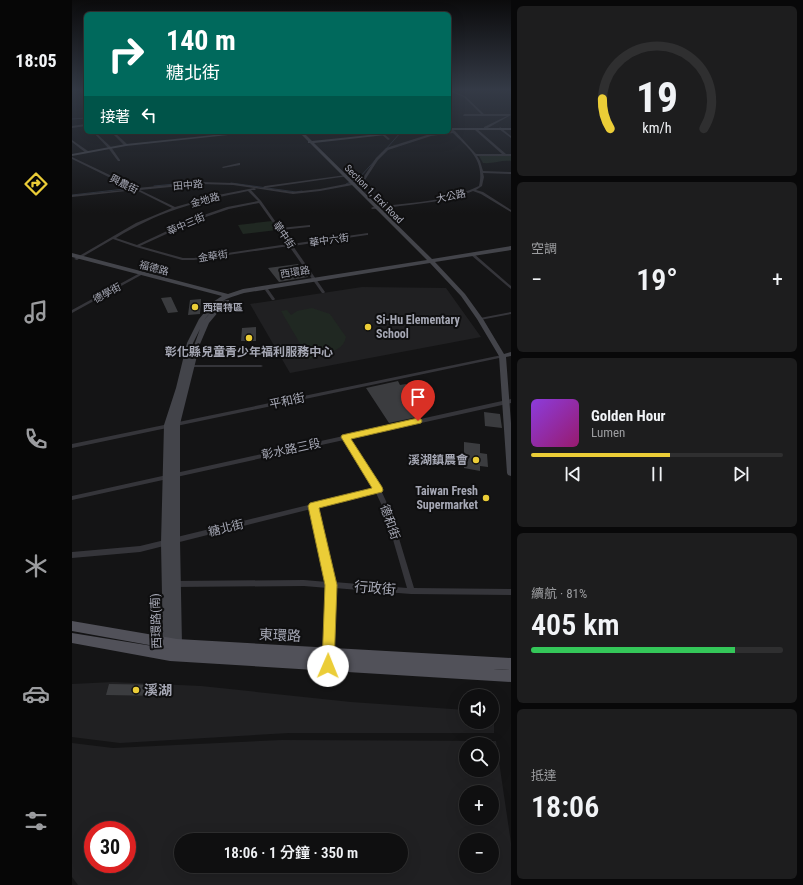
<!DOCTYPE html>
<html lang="zh-TW">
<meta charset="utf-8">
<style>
:root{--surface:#0f0f10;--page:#1d1d1e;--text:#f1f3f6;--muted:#9b9c9f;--line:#2f2f30;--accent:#ebcd37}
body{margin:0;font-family:"Roboto Condensed","Noto Sans TC",sans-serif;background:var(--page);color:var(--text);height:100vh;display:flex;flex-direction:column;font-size:15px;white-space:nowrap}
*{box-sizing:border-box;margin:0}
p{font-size:13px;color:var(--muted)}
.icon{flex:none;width:22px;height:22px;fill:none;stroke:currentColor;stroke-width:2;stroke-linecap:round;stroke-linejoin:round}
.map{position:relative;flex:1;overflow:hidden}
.panel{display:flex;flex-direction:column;gap:6px;padding:6px;background:#080809;width:292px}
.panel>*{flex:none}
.top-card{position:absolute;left:12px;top:12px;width:367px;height:122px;border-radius:6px;box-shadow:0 4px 16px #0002,0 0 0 1px var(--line);background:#00695c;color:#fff;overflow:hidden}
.fabs{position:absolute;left:387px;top:689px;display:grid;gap:8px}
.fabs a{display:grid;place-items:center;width:40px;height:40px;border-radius:50%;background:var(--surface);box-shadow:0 4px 16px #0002,0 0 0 1px var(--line);font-size:20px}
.speed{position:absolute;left:12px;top:821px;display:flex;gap:8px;font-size:20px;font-weight:700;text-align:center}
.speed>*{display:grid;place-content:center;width:52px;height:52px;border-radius:50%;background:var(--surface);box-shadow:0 4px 16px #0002,0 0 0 1px var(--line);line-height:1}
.speed .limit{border:6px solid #d22;background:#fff;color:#111}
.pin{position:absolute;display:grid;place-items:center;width:34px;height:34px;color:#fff;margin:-41px -17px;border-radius:50% 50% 50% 0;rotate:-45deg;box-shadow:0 0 4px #0007}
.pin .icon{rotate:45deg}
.me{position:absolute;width:44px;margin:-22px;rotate:1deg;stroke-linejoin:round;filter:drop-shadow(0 0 3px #0008)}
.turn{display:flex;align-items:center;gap:14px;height:84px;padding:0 16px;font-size:18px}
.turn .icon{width:52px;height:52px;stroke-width:2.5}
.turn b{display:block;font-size:28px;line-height:34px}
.then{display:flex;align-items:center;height:38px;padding:0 16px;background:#0003;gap:8px;font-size:15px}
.big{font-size:30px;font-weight:600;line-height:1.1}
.panel .card{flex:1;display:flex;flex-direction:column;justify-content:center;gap:6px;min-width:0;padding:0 14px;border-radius:6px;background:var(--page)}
.panel .dial{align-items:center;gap:0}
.dial svg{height:104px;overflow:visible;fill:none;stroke:var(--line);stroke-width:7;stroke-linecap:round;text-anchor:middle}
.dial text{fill:var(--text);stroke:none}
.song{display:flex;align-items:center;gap:12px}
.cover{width:48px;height:48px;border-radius:6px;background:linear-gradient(135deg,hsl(270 70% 55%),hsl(320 70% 35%))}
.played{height:4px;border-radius:2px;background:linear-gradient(90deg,var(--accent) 55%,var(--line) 55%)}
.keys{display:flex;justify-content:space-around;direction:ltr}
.heat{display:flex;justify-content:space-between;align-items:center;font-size:22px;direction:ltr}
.charge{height:6px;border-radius:3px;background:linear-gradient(90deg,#34c759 81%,var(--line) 0)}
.trip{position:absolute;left:102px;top:833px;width:234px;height:40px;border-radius:20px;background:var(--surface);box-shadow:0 4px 16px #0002,0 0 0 1px var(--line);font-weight:600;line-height:40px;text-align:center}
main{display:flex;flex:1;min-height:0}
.tabs{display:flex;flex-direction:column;width:72px;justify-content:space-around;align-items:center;background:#060606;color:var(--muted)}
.tabs .icon{width:28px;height:28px}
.tabs .on{color:var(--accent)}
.tabs b{font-size:18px;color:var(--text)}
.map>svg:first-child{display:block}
.built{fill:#202022;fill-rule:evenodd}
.green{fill:#202822}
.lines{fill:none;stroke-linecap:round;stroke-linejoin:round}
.stream{stroke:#2b3039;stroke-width:1}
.building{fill:#3b3c3f}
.street{fill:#35353a;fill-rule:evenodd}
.secondary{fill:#43444a;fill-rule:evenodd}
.primary{fill:#515159;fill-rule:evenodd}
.route{fill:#ebcd37;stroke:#998524}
.poi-dot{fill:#ebcd37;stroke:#0f0f10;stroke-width:1.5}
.labels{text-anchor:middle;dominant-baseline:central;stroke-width:4;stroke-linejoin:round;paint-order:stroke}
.far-street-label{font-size:10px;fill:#a6a8b5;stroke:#0f0f10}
.far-poi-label{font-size:10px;font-weight:bold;fill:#a6a8b5;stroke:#0f0f10;text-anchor:start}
.poi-label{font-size:12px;font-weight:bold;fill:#a6a8b5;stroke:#0f0f10;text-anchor:end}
.street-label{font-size:12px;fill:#a6a8b5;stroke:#0f0f10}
.near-street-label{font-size:14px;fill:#a6a8b5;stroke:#0f0f10}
.near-poi-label{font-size:14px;font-weight:bold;fill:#a6a8b5;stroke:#0f0f10;text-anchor:start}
</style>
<main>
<nav class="tabs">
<b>18:05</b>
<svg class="icon on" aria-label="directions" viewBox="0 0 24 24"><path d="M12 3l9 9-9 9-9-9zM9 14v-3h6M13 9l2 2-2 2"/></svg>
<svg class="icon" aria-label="music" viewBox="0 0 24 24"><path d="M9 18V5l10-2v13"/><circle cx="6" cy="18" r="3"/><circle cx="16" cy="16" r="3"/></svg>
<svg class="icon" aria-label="phone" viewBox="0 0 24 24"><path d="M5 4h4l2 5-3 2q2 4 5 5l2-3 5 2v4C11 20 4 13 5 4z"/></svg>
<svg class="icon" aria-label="climate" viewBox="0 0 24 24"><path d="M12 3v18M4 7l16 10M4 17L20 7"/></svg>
<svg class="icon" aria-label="car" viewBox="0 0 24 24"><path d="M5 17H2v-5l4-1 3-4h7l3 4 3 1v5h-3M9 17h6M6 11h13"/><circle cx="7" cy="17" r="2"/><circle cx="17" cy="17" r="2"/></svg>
<svg class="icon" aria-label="filters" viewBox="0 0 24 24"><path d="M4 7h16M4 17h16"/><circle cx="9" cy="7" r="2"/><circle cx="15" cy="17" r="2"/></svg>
</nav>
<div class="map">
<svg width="439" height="885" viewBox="0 0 439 885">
<rect width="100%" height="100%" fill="#141415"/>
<path class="built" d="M290 287 374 288 409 337 218 373 178 304Z
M41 682 129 686 279 702 394 710V722H420V712H422V733H217L48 743 0 737V684Z
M210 740 424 741 439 843V885H6L0 877V743L41 748ZM394 744H420V770H394ZM394 792H420V818H394ZM21 830H55V864H21ZM109 840H329V866H109ZM394 840H420V866H394Z"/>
<path class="green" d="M439 155V161C429 160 421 164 411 163L407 156Z
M200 221 205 230 171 234 166 225Z
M240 308 258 314 274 337C271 353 251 355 239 350L242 357 237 359 209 311 215 310 219 315 225 311Z"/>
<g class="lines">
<path class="stream" d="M0 119 14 118
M314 149 329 132
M159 183 224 192 230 191
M274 184 287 178 308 155
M82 186 125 182
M0 195 61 188"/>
</g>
<path class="building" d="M226 264 236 277 207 282 196 268Z
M99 297 106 312 96 313 89 298Z
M129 299 128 314 116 315 118 300Z
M184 327V341H169L170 328Z
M326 381 328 385 334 384 354 411 348 413 350 416 317 423 294 388Z
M412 412 428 414 430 428 413 426Z
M392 442 408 444V453L415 454 416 467 408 466V471L392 468Z
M37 684 93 685 91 696 34 695Z"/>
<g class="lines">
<path class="street" d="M377 89 394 97 412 114H438L439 115 414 129H412V127L435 116H391L392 114H409L392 97 377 91Z
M14 124V126L0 128V126Z
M377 127 383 131 404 154H430L403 130 404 128 434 154H439V156H405L408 161 411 171 439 172V174L411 173 412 177 410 186 404 190 411 192 439 210V212L409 194 401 191C379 201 352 203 328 206 319 207 309 209 300 209L299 208 301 207C336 203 375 202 407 186 413 160 397 149 381 133L359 136 316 150 306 160 293 180 286 184 248 191 221 194 182 188 184 189 183 190H179L189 201 208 228 238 225V227H237L209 230 219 244 296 233V235H295L221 246 253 292 252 293H250L217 246 122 260H110L64 247 41 239 5 260 2 259 64 223 100 208 64 190 0 197V195L61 189 0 159V157L65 188 129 182 161 183 192 188 191 187 193 186 274 175 276 176 193 188 221 192 248 189 284 182 291 178 304 158 314 148 358 134 379 132 377 129ZM129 184 161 185 182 188 146 195 103 207 68 190ZM176 191 186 201 155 207 123 218 65 245 44 238C63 226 84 216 105 209 128 201 152 196 176 191ZM187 203 216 244 122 258H111L68 246 125 220 157 209Z
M428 127 439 136V138L427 129Z
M21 132H23L39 147 48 160V161H46L37 149Z
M39 132H42L55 144V146H53Z
M307 132H310L318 139 316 140Z
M0 140 16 151V153H14L0 142Z
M167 163H168V165L151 168 150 167Z
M399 253H401L439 286V289L399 255Z
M68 273 71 274 0 313V310Z
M194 289H196L203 299 202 300H200L193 290Z
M439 312V314L408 320 406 319 408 318Z
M430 355 432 356V357L0 448V444Z
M117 365H189L191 366 189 367H117Z
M439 399V403L277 439 308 488 319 512 342 588 439 589V595L339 594 262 588 263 611 260 654 259 656 256 657 253 656 252 654 255 611 256 588 232 586 102 587 100 586 99 584 100 582 102 581 232 580 255 582 239 509 68 552 0 558V552L68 546 302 489 272 440 0 500V496ZM304 493 313 512 335 588 262 582 244 508Z"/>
<path class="secondary" d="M377 128H439V130H377Z
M171 132H184L54 146 0 156V154L54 144Z
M227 132H231L240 141 326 132H340L242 143 360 259 439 246V250L363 262 393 294 411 319 432 354 439 352V356L434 357 439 423V476L436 475 435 473 427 356 405 319 389 296 358 263 172 293C149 300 148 301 132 320 139 313 147 299 157 300V302L152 305 137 323 128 344 108 424V541L110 645 106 653 102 654 98 651 92 650 91 647 89 543 92 425 104 388 115 343 127 319 141 302 150 296 0 257V253L156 294 171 289 355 260 238 143H236V141ZM128 329 119 354 121 343Z"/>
<path class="primary" d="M0 621 105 639 439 658V670L370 666 439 670V682L98 661 0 643V633L99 649 0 631Z"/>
</g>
<linearGradient id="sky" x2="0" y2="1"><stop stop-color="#0b0b0c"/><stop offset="0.42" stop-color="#343a46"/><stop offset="1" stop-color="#343a46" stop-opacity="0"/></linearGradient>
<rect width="439" height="213" fill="url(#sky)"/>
<path class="route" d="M346 418 349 419 350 421 349 423 279 439 310 487 311 490 310 492 247 508 265 585 262 666 260 670 256 671 251 670 250 666 253 585 236 506 238 503 242 502 300 488 269 437 270 435Z"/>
<g class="poi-dot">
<circle cx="123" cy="307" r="4"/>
<circle cx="296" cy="327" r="4"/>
<circle cx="177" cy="338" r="4"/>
<circle cx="404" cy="460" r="4"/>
<circle cx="414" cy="498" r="4"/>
<circle cx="64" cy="690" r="4"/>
</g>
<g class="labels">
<g class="far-street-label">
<text transform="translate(52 184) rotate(26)">興農街</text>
<text transform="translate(116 185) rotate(-5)">田中路</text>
<text transform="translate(302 194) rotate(45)">Section 1, Erxi Road</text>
<text transform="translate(379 196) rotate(-12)">大公路</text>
<text transform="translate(133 200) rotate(-15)">金地路</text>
<text transform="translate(114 224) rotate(-23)">華中三街</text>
<text transform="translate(212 235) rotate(56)">華中街</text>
<text transform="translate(257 240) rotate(-8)">華中六街</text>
<text transform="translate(141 256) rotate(-9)">金華街</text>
<text transform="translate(82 268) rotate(15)">福德路</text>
<text transform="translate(223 272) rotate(-9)">西環路</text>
<text transform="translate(35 293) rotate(-29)">德學街</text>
</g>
<g class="far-poi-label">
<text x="131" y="307">西環特區</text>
</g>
<g class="poi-label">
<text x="304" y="320" text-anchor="start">Si-Hu Elementary<tspan x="304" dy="14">School</tspan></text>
<text x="177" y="352" text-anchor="middle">彰化縣兒童青少年福利服務中心</text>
<text x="396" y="460">溪湖鎮農會</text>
<text x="406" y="491">Taiwan Fresh<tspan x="406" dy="14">Supermarket</tspan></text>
</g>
<g class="street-label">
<text transform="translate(215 401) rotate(-12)">平和街</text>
<text transform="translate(219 449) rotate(-12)">彰水路三段</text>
<text transform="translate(318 522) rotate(71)">德和街</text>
<text transform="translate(154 528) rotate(-14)">糖北街</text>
<text transform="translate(84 621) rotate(-92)">西環路(南)</text>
</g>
<g class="near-street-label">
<text transform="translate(303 588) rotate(5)">行政街</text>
<text transform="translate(208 635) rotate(3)">東環路</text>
</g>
<g class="near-poi-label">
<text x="72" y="690">溪湖</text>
</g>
</g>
</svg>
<div class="fabs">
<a><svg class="icon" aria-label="sound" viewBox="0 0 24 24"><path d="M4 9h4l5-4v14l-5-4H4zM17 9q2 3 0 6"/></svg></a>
<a><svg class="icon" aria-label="search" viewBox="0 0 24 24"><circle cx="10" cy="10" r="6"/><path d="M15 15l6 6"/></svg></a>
<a>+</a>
<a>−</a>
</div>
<div class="speed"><div class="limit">30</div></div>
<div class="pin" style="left:346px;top:421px;background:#d93025"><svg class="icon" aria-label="arrive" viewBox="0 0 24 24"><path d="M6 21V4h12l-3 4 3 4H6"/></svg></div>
<svg class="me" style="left:256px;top:666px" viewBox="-20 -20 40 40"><circle r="19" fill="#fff"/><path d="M0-13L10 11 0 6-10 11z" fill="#ebcd37"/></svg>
<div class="trip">18:06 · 1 分鐘 · 350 m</div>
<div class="top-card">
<div class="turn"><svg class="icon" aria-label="right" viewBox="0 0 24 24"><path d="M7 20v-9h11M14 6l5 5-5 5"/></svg><div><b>140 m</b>糖北街</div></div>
<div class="then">接著<svg class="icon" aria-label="left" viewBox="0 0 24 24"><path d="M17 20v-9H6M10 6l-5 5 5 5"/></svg></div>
</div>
</div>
<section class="panel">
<div class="card dial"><svg viewBox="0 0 100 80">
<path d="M14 69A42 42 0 1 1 86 69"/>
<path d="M14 69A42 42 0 0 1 8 46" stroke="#ebcd37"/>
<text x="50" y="56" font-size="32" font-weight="700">19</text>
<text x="50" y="72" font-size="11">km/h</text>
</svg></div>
<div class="card"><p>空調</p>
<div class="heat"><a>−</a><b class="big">19°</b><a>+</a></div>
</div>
<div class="card">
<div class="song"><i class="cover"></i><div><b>Golden Hour</b><p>Lumen</p></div></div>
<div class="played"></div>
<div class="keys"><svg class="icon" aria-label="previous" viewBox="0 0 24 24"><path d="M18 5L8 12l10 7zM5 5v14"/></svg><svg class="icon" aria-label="pause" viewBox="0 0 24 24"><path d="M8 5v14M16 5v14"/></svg><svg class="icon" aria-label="next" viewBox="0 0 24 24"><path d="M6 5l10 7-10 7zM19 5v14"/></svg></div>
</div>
<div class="card"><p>續航 · 81%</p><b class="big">405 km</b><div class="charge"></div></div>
<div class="card"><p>抵達</p><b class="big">18:06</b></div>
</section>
</main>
